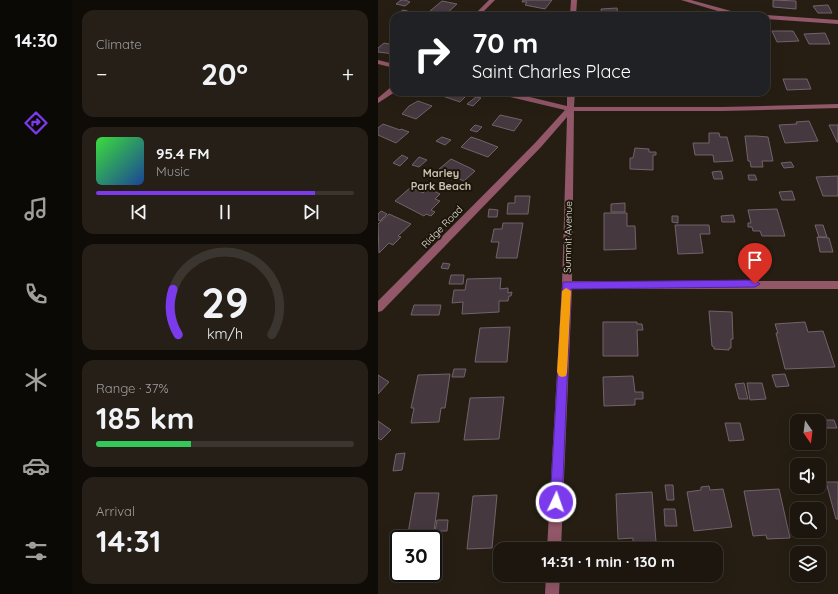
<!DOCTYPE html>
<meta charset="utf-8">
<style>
:root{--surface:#1c160e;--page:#251f17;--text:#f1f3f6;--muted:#a09f9e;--line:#3a352e;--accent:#7c3aed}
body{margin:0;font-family:Quicksand,sans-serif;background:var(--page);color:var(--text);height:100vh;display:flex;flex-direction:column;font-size:15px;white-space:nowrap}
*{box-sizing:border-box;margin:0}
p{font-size:13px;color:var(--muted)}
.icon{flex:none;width:22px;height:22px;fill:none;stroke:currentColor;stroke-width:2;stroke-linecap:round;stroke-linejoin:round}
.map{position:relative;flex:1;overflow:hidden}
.sheet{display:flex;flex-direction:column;gap:10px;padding:10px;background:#0f0c08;width:306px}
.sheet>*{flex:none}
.banner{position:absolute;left:12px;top:12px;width:380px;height:84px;border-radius:12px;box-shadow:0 4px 16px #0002,0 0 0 1px var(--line);background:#202124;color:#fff;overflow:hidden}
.needle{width:26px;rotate:166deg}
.fabs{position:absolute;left:412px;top:414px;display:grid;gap:8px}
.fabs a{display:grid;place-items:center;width:36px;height:36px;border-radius:8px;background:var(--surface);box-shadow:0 4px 16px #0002,0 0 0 1px var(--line);font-size:20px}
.speed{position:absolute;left:12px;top:530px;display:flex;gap:8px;font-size:20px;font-weight:700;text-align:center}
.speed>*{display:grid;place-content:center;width:52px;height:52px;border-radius:50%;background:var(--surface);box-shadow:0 4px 16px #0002,0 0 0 1px var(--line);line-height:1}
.speed .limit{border:2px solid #111;border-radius:6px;background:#fff;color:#111}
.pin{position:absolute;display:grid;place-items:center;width:34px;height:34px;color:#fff;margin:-41px -17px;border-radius:50% 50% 50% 0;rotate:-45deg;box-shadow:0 0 4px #0007}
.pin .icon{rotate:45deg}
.me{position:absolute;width:44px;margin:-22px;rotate:3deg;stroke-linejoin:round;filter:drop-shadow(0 0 3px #0008)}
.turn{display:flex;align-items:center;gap:14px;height:84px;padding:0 16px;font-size:18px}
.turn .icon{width:52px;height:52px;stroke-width:2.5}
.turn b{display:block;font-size:28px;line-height:34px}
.big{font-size:30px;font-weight:800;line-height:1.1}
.sheet .card{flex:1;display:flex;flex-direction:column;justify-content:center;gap:6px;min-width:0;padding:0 14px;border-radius:12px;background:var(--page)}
.sheet .dial{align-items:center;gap:0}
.dial svg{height:104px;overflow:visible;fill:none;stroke:var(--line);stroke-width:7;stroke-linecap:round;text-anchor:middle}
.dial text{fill:var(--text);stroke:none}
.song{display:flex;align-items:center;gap:12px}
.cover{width:48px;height:48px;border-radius:6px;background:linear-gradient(135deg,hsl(120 70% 55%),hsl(220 70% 35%))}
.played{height:4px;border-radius:2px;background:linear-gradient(90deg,var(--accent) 85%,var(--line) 85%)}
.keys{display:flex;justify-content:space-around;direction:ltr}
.heat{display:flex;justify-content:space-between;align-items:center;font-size:22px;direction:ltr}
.charge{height:6px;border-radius:3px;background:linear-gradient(90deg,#34c759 37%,var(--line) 0)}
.trip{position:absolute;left:115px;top:542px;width:230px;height:40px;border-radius:12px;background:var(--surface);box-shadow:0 4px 16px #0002,0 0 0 1px var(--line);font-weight:800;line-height:40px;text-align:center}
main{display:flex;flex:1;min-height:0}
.menu{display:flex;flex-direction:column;width:72px;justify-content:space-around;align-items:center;background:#0b0906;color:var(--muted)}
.menu .icon{width:28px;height:28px}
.menu .current{color:var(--accent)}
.menu b{font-size:18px;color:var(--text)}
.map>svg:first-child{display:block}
.building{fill:#46383f;stroke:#72636b}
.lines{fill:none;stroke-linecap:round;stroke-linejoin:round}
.minor{fill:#925769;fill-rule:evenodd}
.route{fill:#7c3aed;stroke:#51269a}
.slow{fill:#f59e0b}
.labels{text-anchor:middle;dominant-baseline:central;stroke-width:4;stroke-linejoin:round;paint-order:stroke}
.street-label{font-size:10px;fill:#e2ddd6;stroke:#1c150a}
.neighbourhood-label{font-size:11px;font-weight:bold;fill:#ccc1b3;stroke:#1c150a}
</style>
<main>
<nav class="menu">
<b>14:30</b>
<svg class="icon current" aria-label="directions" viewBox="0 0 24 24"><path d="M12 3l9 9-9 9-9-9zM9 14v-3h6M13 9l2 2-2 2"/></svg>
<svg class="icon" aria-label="music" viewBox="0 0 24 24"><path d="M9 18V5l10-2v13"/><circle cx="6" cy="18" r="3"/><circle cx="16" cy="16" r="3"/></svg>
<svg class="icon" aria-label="phone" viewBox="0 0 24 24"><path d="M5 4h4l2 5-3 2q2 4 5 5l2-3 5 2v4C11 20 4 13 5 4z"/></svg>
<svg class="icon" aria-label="climate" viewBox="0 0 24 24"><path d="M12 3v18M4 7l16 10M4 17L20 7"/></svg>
<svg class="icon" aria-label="car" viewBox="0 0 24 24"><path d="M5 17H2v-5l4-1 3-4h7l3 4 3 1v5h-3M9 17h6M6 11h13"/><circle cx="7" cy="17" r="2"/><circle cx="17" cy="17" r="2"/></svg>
<svg class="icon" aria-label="filters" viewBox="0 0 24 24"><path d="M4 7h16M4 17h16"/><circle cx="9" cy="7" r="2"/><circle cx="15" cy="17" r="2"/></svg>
</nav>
<section class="sheet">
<div class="card"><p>Climate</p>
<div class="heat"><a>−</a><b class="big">20°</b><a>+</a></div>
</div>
<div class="card">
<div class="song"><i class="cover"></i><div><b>95.4 FM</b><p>Music</p></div></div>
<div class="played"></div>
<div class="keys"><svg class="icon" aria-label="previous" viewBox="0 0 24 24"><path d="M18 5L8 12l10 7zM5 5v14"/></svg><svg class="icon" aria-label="pause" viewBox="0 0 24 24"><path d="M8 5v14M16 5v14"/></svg><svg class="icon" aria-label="next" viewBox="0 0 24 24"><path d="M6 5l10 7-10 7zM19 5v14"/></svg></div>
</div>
<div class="card dial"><svg viewBox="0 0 100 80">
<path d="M14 69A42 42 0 1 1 86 69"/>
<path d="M14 69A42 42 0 0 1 10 34" stroke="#7c3aed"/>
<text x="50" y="56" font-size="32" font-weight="700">29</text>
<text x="50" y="72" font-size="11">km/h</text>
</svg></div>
<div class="card"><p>Range · 37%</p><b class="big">185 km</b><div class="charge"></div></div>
<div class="card"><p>Arrival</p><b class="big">14:31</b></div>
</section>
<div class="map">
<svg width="460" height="594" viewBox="0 0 460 594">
<rect width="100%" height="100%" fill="#261e13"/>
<path class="building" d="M23 0H27L32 2 27 6 18 4Z
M145 0H174L167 9 147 5 149 2H144Z
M395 0 418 1V9L395 7Z
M64 1 79 4 67 15 52 11Z
M450 5 454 13H440L435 6Z
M239 8 240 16H224L223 9Z
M25 10 37 13 46 15 26 16 19 14Z
M319 11 326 14 325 16H310L313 12H318Z
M132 12 144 15H143L147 16H128Z
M394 31H415L421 41 399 42Z
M447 33 452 44H431L426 34Z
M6 43 16 45V54L0 52V48Z
M405 79H429L433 89 409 90Z
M57 92H82L90 94 82 102 56 93Z
M219 92H244V95L219 94Z
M98 97 103 98 95 106 89 104Z
M40 101 54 106 38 119 24 114 31 106Z
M122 115 131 117 144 120 136 131 114 125Z
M431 121 440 141 407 143 401 125 419 124 418 122Z
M5 124 22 130 23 129 31 132 18 143 0 135V128Z
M97 125 104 127 99 132 92 130Z
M451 125H460V142H459Z
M331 133H341L342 137H349L355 161 336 162 335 155H317L315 143H331Z
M367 136H378L390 137 395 161H384L385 167H373L372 161H370Z
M64 137 73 140 67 145 58 141Z
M93 137 102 140 120 147 110 157 83 147Z
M257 148 271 149V152H278V155H275V170L252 169V158H255Z
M24 155 30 158 22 166 15 163Z
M41 157 49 160 41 167 34 165Z
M73 159 92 168 97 171 86 181 60 170Z
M413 162 416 167 406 168 403 163Z
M343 171 345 179H336L334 172Z
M370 175H377L379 180H371Z
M460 176V196H445L438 177Z
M33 187 45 193 50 188 62 194 57 199 62 201 53 210 57 212 53 216 48 214 46 216 17 201Z
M414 191 417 200H404L401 192Z
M137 196H152L150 214H129L130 203H137Z
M247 203V212H233V204Z
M111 209 120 210 119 217H110Z
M399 209 407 236H384L382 231H375L374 227H370V223H373L370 210Z
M3 211 9 214 2 221 0 220V214Z
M226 213H249V226H257L258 249 226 250Z
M11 214 33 224 20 236 23 237 15 245 11 243 1 253 0 224Z
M355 215 357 222H344L343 216Z
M294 216H300V223L294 222Z
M125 223H145L139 258H118L121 242H113L114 239 116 229H124Z
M297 225H331L332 234H322L325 253 300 254Z
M437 225H445L449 237H441Z
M439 237 451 238 455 252H442Z
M65 263 72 264 70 269 63 268Z
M73 275H86L85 284H71Z
M123 278 122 289 130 288V293L134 292 133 296H131L130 301H121V312L84 314 85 302 74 303 76 290H87L89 279Z
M36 305H63L61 315H33Z
M331 311 354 312 355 339H353V348H351V350L336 349V347L334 346Z
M225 322H259V324H264L265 330H259L260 356H225Z
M427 322 430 332 445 331 457 367 407 369 398 333H400L397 324Z
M132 327 129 362H97L102 328Z
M76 369H88L86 377H74Z
M72 374 67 408H63L61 422 33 423 36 408H33L40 375Z
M407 374 411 386 398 387 394 375Z
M0 375 11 382 0 394Z
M255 376 257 392H265V399H257V405L226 406 225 377Z
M366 383 370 399H361L357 384Z
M369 383H384L388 399 372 400Z
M126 397 121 439 86 440 92 398Z
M446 420H456L459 428H449Z
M0 421 13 430 3 440 0 438Z
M347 423H362L366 440 351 441Z
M27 453 24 470 15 471 18 454Z
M448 482H460V519H458Z
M287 485H295L296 500H289Z
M331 486 332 490 345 489 354 527 316 531 309 492 323 490V487Z
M401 489 412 538 389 539 388 535 375 536 366 491Z
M274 492 278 542 255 543V538L240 539 238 494Z
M37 493H61L55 539H29Z
M119 495 114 548 89 549 95 496Z
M286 509H297L299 526H287Z
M59 520H70L69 531H57Z"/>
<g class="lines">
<path class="minor" d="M111 0H117L101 16H95Z
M193 0H199L198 16H192Z
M303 0H313L353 11 377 14 380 16 353 15Z
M388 15 460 20V24L388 19V16H386Z
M0 60 16 64V68L0 64Z
M13 87H16L17 92 0 103V98Z
M118 92H131L189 106V92H197L196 107H344L460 104V108L344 111H196L194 281H460V289H194L183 549H169L184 285 189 117 163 147 4 311 0 312V301L157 143 187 110 119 94Z
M168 575H182L181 594H167Z"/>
</g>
<path class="route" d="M377 280 382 284 377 287 193 289 184 502 182 507 178 508 174 507 172 502 185 282Z"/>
<path class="slow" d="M188 288 193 291 189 372 188 376 184 377 181 376 179 372 184 291Z"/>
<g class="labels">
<g class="street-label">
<text transform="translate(64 227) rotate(-46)">Ridge Road</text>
<text transform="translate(190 237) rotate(-89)">Summit Avenue</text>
</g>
<g class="neighbourhood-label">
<text x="63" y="173">Marley<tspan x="63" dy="13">Park Beach</tspan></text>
</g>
</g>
</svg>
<div class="fabs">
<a><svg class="needle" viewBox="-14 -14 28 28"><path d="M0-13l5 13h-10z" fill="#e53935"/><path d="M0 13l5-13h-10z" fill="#a09f9e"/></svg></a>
<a><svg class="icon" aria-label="sound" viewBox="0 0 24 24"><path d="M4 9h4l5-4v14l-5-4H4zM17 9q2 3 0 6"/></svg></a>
<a><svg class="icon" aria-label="search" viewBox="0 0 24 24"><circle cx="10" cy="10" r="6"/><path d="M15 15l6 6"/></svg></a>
<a><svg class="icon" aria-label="layers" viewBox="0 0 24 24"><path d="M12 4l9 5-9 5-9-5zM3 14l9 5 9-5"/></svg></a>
</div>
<div class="speed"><div class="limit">30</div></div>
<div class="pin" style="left:377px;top:284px;background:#d93025"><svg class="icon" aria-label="arrive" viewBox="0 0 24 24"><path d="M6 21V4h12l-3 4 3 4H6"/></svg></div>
<svg class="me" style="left:178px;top:502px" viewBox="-20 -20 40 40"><circle r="17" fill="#7c3aed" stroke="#fff" stroke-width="3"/><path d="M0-11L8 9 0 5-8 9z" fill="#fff"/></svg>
<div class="trip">14:31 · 1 min · 130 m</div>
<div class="banner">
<div class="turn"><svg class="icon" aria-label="right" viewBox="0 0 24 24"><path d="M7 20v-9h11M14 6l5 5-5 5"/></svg><div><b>70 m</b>Saint Charles Place</div></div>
</div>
</div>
</main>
